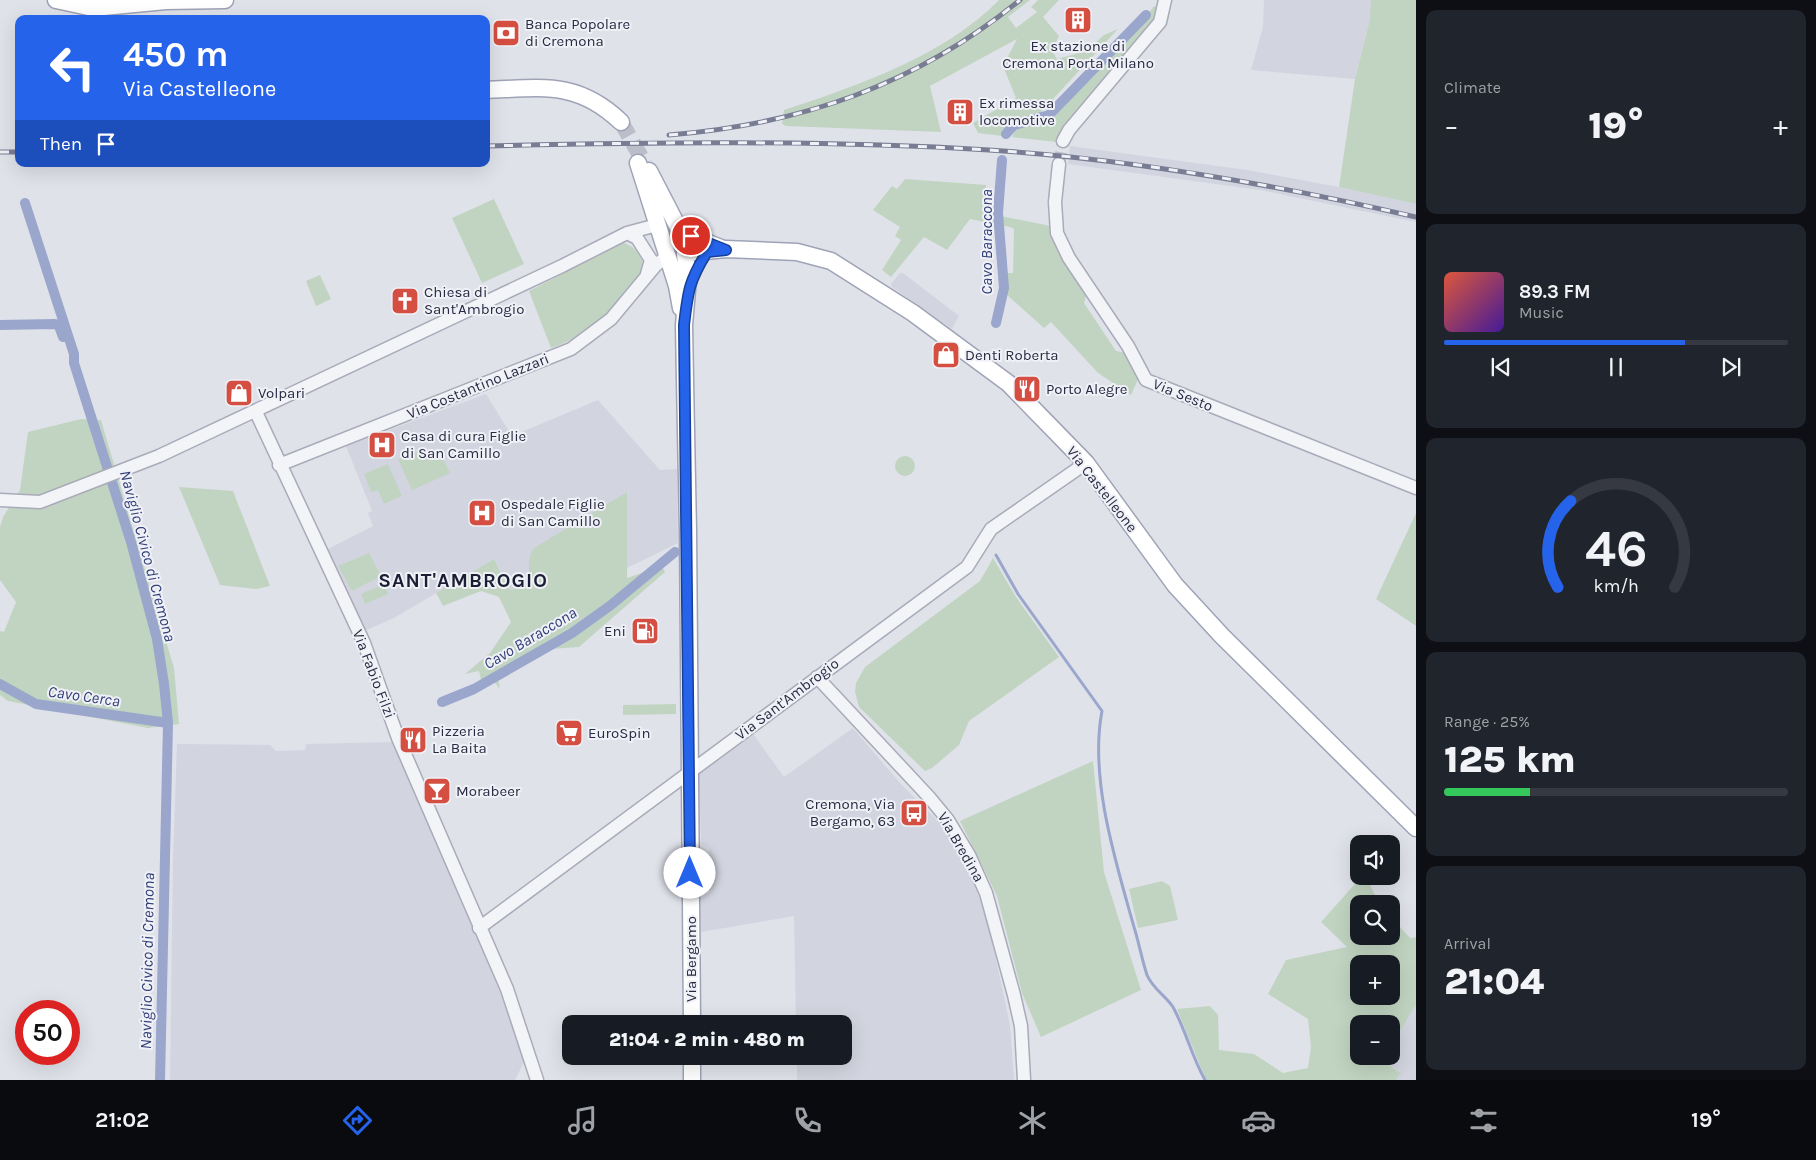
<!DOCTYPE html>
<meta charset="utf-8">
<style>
:root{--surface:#171b24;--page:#20242c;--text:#f1f3f6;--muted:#9ea1a6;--line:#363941;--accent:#2563eb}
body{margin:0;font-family:Karla,sans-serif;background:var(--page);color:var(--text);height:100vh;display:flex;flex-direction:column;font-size:19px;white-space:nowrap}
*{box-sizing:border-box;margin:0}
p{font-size:16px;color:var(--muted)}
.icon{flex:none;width:28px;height:28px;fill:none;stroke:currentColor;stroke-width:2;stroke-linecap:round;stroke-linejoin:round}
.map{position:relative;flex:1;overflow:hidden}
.drawer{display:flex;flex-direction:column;gap:10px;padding:10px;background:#0d0f14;width:400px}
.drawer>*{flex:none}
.top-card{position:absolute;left:15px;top:15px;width:475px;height:152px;border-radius:10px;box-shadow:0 5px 20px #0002;background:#2563eb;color:#fff;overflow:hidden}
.fabs{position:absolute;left:1350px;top:835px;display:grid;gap:10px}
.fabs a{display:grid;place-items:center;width:50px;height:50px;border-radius:10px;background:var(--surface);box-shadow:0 5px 20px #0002;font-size:25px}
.speed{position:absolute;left:15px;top:1000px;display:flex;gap:10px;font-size:25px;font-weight:700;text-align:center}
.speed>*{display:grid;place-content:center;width:65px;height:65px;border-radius:50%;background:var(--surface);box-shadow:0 5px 20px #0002;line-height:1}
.speed .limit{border:8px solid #d22;background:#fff;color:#111}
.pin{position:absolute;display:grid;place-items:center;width:42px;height:42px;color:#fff;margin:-21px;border:2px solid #fff;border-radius:50%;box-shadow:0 1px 5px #0007}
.me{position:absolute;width:55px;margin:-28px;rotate:0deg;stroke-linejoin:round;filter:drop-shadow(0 0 4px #0008)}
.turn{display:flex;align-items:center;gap:18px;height:105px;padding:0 25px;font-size:22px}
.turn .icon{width:65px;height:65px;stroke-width:2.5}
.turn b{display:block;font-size:35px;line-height:42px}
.then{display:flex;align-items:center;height:48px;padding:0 25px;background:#0003;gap:10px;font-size:19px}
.big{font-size:38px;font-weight:800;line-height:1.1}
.drawer .card{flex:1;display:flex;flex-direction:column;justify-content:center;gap:8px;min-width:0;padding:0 18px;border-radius:10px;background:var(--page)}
.drawer .dial{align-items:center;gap:0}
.dial svg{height:130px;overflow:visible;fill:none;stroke:var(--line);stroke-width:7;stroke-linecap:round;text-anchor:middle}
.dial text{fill:var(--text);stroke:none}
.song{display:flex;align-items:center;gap:15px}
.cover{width:60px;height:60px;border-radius:8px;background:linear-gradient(135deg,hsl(10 70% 55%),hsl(260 70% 35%))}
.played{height:5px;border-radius:2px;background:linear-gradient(90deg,var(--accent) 70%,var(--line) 70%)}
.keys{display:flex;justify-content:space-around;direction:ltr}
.heat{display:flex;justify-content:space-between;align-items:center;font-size:28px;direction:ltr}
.charge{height:8px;border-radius:4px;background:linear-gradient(90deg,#34c759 25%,var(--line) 0)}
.trip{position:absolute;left:562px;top:1015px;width:290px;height:50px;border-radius:10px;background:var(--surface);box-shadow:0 5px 20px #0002;font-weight:800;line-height:50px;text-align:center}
.menu{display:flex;height:80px;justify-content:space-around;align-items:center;background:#090b0e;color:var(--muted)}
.menu .icon{width:35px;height:35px}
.menu .active{color:var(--accent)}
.menu b{font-size:22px;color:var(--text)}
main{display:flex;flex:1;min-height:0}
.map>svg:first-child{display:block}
.built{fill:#d2d4df}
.green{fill:#c1d4c1;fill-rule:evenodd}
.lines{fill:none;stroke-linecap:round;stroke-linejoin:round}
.stream{stroke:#9aa6cb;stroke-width:3}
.canal{stroke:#9aa6cb;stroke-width:10}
.minor-tunnel{stroke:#bbbdc8;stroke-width:12;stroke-dasharray:12 6;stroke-linecap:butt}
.major-tunnel{stroke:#bbbdc8;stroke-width:16;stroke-dasharray:16 8;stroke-linecap:butt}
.minor-casing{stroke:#a9abb8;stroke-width:15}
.major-casing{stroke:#9fa3b6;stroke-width:19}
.minor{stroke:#f3f4f8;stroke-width:12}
.major{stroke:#fff;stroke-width:16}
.rail-casing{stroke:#797d94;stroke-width:5}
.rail{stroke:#f0f1f7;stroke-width:3;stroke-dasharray:9;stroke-linecap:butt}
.route-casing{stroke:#184099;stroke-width:12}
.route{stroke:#2563eb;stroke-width:9}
.labels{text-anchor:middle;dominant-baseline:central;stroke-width:4;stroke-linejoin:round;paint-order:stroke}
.poi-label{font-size:15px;fill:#282b42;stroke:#f0f1f7;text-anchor:start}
.street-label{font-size:15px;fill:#282b42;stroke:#f0f1f7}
.water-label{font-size:16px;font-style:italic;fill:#313f78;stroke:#f0f1f7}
.district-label{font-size:20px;font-weight:bold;letter-spacing:1px;fill:#1a1d33;stroke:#f0f1f7}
</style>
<main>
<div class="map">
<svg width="1416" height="1080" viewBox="0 0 1416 1080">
<rect width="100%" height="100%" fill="#e0e2ea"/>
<path class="built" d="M1264 0H1371L1369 23 1355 79 1251 70 1263 27Z
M1070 146 1247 170 1339 187 1416 204V222L1260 190 1068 164Z
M900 273H903L959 316 952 329 892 287 891 284Z
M486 394 512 436 598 400 660 470 677 469 678 543 627 568 626 493 530 567 529 578 523 585 512 590 508 588 494 559 394 618 364 631 356 609 326 550 373 526 368 513 372 511 346 446Z
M853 728 900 783 943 826 972 874 990 931 1010 1025 1014 1080H797V1056H844V1024H796L794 916 701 932 699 899 710 892 709 848 701 844 699 774 753 734 784 777Z
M395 742 505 996 526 1058 515 1080H170L173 861 177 744 270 745 276 751 305 750 306 744Z
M1416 1005V1080H1396L1400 1072 1382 1061 1385 1056H1391V1046Z"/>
<path class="green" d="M999 0H1030L1008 17 1016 28 1037 12 1031 7 1038 0H1059L1043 17 1059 36 1052 51 1057 59 1086 51 1104 35 1118 29 1040 113 1012 121 1002 136 978 133 973 123 1016 98 1003 66 1017 39 930 86 941 132 786 126 782 124 784 110C855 87 946 55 999 0Z
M1371 0H1416V204L1339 187 1355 79 1369 23Z
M1162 4 1156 22 1064 127 1057 142 1012 137 1017 127 1054 117 1143 22 1153 7Z
M905 179 986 185 985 213 1051 226C1061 249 1069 275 1087 293L1084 303 1116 351 1127 353 1139 377 1131 395 1098 373 1051 322 1044 328 1007 295V273H1013L1014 229 1010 227 970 219 947 250 924 237 891 277 882 270 901 240 895 236 900 227 873 210 892 186 897 189Z
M494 199 524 264 482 283 452 218Z
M623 243C636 246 639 255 645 267 625 306 592 334 551 348L529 291Z
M320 275 331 299 316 306 306 281Z
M81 419 101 420 174 668 179 724 148 728 8 701 0 695V631L4 632 16 602 0 580V527L3 517 20 490 28 432Z
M437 451 440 452 450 473 412 490 398 459 416 452 421 457 428 458Z
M895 466a10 10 0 1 1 20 0a10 10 0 1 1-20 0Z
M388 464 402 496 384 504 378 490 371 492 364 474Z
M179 487 233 491 270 586 257 589 220 585Z
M627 492V578L662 566 665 572 579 647 551 649 498 677 500 689 489 675 481 680 479 671 465 674 490 653 511 622 499 597 481 591 443 606 436 593 494 559 508 588 512 590C541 577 521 566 534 548Z
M1416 513V626L1376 599Z
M369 553 381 576 352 591 338 566Z
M993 558 1016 597 1059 657 969 721 959 745 932 768 925 771 859 707 855 692 856 683 865 667 980 581Z
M384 584 388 594 365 604 361 594Z
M676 704V714L623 715V705Z
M1093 761 1104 872 1141 990 1041 1037 1022 993 997 896 960 821Z
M1362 876H1366L1379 904H1359V936H1391V917L1410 938 1416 937V1005L1391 1046V1024H1359V1056H1385L1382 1061 1401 1073 1396 1080H1206L1177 1009 1210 1006 1218 1015 1219 1050 1254 1054 1283 1073 1308 1068 1311 1047 1308 1019 1268 994 1286 960 1347 947 1321 922ZM1359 964H1391V996H1359Z
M1162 881 1170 886 1178 920 1138 928 1129 889Z"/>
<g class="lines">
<path class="stream" d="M996 555 1018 594 1102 711C1089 778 1116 863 1134 927 1139 943 1142 960 1147 975 1153 989 1165 995 1173 1007 1186 1031 1192 1057 1205 1080"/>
<path class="canal" d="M1006 134 1014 125 1049 115 1146 15
M25 203 74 354V363L131 542 157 639 164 684 168 723 160 1080
M996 323 1004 288 998 213 1002 160
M0 325 55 324 59 326 63 337
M0 684 36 704 168 723
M442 702 474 689 572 633 611 605 675 552"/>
<path class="minor-tunnel" d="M1059 164 1063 141"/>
<path class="major-tunnel" d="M621 122 645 164"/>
<defs>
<path id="minor" d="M1063 141 1069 130 1160 22 1165 0
M1059 164 1055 202 1057 233 1069 258 1128 346 1146 380 1416 488
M627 233 637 238 651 260 647 274
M256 412 364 643 398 738 507 989 537 1080
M279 465 571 349 611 319 656 265 667 256
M0 500 40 502 159 456 562 266 627 233 657 225
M817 677 929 797 948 820 969 855 986 893 1014 995 1021 1026 1024 1080
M479 928 967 567 991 529 1086 463"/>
<path id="major" d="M56 0 93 8 166 1 225 0
M486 90C542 88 577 80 621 122
M638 163 677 286 681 308
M649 171 679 229
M683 233 721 248
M685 253 726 249 797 252 831 261 913 313 1008 383 1086 463 1175 585 1222 636 1416 828
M685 254 688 279 684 325 685 381 688 531 692 1024
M692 1056V1080"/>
</defs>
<use href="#minor" class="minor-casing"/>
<use href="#major" class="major-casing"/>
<use href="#minor" class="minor"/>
<use href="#major" class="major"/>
<defs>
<path id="rail" d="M669 135C802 124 916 85 1020 0
M486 146C654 142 822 140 989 150 1132 159 1277 185 1416 217
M0 152H19"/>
</defs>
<use href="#rail" class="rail-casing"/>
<use href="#rail" class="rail"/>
</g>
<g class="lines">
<defs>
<path id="route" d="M690 873 684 325C688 291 689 281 707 252L726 250 691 236"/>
</defs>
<use href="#route" class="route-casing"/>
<use href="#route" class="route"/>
</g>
<defs>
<symbol id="building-square" viewBox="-11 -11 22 22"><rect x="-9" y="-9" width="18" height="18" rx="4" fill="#d44e41" stroke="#f0f1f7"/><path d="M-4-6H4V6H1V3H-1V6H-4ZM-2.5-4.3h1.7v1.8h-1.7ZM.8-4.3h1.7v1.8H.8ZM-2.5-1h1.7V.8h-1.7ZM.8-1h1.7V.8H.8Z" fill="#fff"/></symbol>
<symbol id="bank-square" viewBox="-11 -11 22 22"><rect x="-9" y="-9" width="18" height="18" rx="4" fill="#d44e41" stroke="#f0f1f7"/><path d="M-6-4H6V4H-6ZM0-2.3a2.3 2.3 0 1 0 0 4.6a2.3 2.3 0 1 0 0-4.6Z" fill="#fff"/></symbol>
<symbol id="church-square" viewBox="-11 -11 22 22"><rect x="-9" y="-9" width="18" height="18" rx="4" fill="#d44e41" stroke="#f0f1f7"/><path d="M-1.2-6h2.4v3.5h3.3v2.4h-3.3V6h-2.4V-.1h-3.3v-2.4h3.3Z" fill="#fff"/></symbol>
<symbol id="shop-square" viewBox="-11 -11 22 22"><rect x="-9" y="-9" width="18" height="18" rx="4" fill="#d44e41" stroke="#f0f1f7"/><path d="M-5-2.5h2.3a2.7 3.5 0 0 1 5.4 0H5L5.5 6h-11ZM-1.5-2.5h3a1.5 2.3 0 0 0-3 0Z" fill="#fff"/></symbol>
<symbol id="restaurant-square" viewBox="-11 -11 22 22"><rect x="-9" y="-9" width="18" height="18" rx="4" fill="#d44e41" stroke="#f0f1f7"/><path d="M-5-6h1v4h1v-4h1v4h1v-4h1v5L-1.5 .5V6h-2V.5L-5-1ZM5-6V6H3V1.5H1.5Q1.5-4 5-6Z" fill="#fff"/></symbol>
<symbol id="hospital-square" viewBox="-11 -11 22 22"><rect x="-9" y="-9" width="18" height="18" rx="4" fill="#d44e41" stroke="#f0f1f7"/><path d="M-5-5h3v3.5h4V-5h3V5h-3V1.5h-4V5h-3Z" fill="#fff"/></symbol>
<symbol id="fuel-square" viewBox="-11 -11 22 22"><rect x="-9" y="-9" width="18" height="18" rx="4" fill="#d44e41" stroke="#f0f1f7"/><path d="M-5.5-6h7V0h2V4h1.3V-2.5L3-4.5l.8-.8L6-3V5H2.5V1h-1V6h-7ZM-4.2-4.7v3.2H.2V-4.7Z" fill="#fff"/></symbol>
<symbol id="supermarket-square" viewBox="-11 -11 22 22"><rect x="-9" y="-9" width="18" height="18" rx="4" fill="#d44e41" stroke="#f0f1f7"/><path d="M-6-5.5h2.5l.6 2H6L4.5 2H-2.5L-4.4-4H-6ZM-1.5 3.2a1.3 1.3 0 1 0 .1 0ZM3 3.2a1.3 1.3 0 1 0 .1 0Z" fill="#fff"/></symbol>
<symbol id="bar-square" viewBox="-11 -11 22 22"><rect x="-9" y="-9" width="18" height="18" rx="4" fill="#d44e41" stroke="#f0f1f7"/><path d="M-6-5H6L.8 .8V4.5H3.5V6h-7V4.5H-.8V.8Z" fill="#fff"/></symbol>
<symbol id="bus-square" viewBox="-11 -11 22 22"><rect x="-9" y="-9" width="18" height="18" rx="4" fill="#d44e41" stroke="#f0f1f7"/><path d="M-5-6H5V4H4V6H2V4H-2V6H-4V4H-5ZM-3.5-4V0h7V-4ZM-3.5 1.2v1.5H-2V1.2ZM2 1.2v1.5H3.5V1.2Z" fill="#fff"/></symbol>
</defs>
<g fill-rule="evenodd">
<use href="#building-square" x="1062" y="4" width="32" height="32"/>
<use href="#bank-square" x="490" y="17" width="32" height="32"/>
<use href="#building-square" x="944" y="96" width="32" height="32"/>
<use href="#church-square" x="389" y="285" width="32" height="32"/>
<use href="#shop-square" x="930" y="339" width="32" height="32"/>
<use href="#restaurant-square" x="1011" y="373" width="32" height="32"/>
<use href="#shop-square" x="223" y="377" width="32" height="32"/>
<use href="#hospital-square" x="366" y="429" width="32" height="32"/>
<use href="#hospital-square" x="466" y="497" width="32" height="32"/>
<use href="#fuel-square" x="629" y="615" width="32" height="32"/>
<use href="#supermarket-square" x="553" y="717" width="32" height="32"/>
<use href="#restaurant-square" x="397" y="724" width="32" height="32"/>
<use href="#bar-square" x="421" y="775" width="32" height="32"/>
<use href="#bus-square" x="898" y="797" width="32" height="32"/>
</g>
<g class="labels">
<g class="poi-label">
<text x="525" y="24">Banca Popolare<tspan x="525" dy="17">di Cremona</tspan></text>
<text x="1078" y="46" text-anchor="middle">Ex stazione di<tspan x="1078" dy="17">Cremona Porta Milano</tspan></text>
<text x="979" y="103">Ex rimessa<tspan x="979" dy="17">locomotive</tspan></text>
<text x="424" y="292">Chiesa di<tspan x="424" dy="17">Sant'Ambrogio</tspan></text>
<text x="965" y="355">Denti Roberta</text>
<text x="1046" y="389">Porto Alegre</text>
<text x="258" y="393">Volpari</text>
<text x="401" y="436">Casa di cura Figlie<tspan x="401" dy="17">di San Camillo</tspan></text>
<text x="501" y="504">Ospedale Figlie<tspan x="501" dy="17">di San Camillo</tspan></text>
<text x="626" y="631" text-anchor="end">Eni</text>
<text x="432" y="731">Pizzeria<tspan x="432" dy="17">La Baita</tspan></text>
<text x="588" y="733">EuroSpin</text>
<text x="456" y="791">Morabeer</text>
<text x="895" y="804" text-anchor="end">Cremona, Via<tspan x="895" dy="17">Bergamo, 63</tspan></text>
</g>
<g class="street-label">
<text transform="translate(478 386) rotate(-22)">Via Costantino Lazzari</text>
<text transform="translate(1183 395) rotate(22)">Via Sesto</text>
<text transform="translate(1102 489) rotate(52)">Via Castelleone</text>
<text transform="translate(374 674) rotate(69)">Via Fabio Filzi</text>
<text transform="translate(787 699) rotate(-37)">Via Sant'Ambrogio</text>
<text transform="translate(961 847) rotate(60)">Via Bredina</text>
<text transform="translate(691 959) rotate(-90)">Via Bergamo</text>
</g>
<g class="water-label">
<text transform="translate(986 242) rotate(-90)">Cavo Baraccona</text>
<text transform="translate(148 556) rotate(75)">Naviglio Civico di Cremona</text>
<text transform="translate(530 638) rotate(-31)">Cavo Baraccona</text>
<text transform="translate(84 696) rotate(8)">Cavo Cerca</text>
<text transform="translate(147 961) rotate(-89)">Naviglio Civico di Cremona</text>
</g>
<g class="district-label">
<text x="463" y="580">SANT'AMBROGIO</text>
</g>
</g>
</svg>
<div class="fabs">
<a><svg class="icon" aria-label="sound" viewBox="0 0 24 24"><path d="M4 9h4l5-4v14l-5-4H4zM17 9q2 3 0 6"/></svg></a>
<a><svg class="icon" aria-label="search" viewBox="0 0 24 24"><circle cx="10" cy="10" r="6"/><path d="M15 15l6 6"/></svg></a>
<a>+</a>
<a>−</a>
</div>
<div class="speed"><div class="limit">50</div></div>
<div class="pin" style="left:691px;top:236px;background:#d93025"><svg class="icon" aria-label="arrive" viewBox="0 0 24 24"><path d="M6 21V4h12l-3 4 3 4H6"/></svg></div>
<svg class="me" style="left:690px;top:873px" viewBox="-20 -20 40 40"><circle r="19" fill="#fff"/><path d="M0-13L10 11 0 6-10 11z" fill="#2563eb"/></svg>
<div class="trip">21:04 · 2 min · 480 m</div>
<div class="top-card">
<div class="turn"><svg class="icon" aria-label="left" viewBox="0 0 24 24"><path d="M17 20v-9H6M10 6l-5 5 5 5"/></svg><div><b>450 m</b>Via Castelleone</div></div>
<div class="then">Then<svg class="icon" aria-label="arrive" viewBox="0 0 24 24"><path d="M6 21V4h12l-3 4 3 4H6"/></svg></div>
</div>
</div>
<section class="drawer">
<div class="card"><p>Climate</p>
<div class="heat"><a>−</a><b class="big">19°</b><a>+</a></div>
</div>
<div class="card">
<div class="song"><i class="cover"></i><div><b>89.3 FM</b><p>Music</p></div></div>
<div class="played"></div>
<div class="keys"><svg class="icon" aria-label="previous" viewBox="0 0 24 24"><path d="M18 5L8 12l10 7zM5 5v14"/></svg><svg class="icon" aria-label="pause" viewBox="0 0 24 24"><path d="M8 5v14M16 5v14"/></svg><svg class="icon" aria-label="next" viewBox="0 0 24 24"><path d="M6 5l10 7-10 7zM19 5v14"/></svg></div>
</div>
<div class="card dial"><svg viewBox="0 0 100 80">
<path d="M14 69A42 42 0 1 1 86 69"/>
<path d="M14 69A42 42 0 0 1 22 16" stroke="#2563eb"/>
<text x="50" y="56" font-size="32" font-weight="700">46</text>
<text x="50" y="72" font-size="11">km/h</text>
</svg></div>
<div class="card"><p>Range · 25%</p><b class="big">125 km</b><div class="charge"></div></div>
<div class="card"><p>Arrival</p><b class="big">21:04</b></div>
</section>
</main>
<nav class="menu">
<b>21:02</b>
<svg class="icon active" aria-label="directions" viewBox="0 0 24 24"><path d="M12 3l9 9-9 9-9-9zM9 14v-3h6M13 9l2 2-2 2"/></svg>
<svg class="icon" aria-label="music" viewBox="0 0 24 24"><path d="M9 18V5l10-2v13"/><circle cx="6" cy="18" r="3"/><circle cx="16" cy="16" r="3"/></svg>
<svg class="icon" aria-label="phone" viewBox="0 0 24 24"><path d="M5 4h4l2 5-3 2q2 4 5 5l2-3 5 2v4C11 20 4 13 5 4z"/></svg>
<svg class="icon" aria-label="climate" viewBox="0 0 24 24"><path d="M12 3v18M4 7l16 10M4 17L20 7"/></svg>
<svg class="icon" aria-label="car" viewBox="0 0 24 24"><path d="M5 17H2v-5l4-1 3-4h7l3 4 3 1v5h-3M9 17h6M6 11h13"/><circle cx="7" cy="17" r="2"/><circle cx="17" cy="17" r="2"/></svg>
<svg class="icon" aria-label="filters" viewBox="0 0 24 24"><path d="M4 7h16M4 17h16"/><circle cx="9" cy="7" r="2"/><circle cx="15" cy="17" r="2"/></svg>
<b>19°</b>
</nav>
